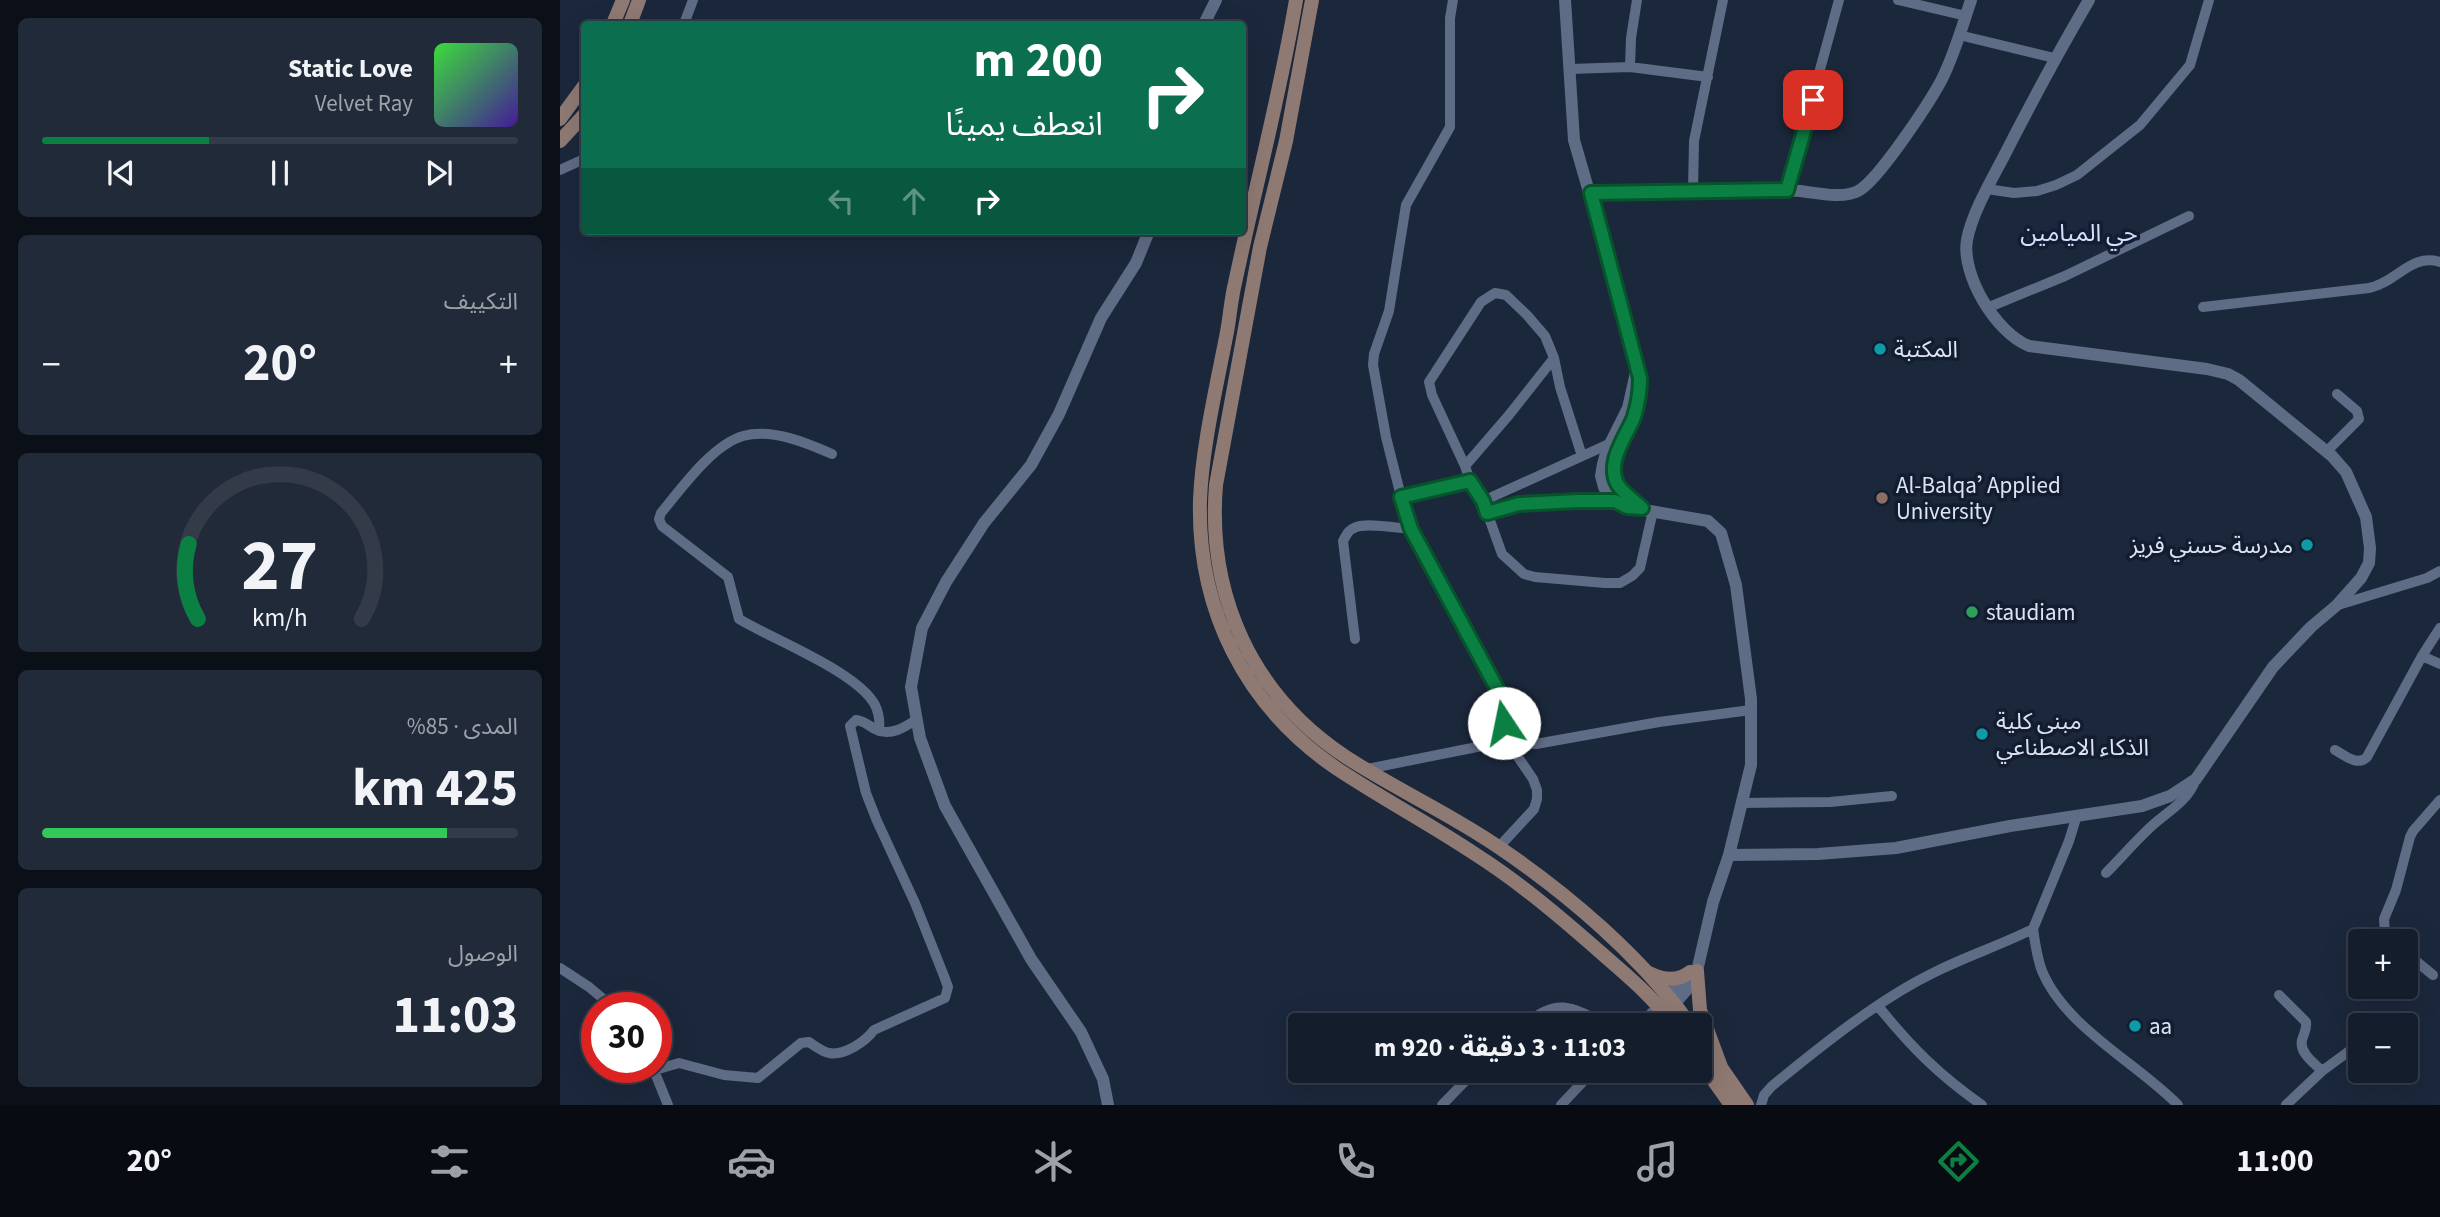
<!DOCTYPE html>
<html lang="ar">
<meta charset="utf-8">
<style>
:root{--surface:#141d2c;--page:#212a38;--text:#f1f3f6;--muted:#9da2a9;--line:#333b48;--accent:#0b8043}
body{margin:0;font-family:"Source Sans 3","Noto Sans Arabic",sans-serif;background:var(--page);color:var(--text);direction:rtl;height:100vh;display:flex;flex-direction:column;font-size:26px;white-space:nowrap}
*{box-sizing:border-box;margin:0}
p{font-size:23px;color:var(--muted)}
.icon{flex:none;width:38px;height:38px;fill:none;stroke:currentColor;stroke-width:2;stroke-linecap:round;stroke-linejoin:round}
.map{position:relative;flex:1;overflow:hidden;direction:ltr}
.details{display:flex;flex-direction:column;gap:18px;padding:18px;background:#0b1018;width:560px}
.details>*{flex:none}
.guide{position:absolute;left:21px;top:21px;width:665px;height:214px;border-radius:7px;box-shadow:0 7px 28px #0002,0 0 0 2px var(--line);direction:rtl;background:#0b6e4f;color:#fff;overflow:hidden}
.buttons{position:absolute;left:1788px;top:929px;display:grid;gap:14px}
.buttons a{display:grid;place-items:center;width:70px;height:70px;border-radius:7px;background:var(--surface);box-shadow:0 7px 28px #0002,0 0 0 2px var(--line);font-size:35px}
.speed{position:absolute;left:21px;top:992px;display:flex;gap:14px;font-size:35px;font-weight:700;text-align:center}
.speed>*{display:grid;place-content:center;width:91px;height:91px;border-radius:50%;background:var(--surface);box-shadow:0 7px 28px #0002,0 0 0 2px var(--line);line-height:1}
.speed .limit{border:10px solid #d22;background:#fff;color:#111}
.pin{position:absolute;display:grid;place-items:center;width:60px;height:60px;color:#fff;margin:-30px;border-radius:14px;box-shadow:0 4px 10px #0006}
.me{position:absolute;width:77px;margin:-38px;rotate:349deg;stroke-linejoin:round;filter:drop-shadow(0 0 5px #0008)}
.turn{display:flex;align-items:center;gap:24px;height:147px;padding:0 28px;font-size:32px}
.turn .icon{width:91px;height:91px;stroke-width:2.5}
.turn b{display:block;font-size:49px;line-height:60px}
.lanes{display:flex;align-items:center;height:66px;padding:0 28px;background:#0003;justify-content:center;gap:35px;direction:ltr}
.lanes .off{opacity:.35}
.big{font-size:52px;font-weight:700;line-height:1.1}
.details .widget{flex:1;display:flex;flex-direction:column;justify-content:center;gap:10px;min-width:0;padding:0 24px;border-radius:10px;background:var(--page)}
.details .dial{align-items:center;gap:0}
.dial svg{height:182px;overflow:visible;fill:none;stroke:var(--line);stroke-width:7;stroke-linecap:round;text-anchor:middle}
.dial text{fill:var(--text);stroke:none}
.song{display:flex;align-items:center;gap:21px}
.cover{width:84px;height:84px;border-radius:10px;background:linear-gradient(135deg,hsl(120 70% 55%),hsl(260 70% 35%))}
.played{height:7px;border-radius:4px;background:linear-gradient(90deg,var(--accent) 35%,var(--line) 35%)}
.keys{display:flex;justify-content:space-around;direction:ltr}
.heat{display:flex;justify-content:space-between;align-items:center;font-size:38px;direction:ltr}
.charge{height:10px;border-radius:5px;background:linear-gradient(90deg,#34c759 85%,var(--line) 0)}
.trip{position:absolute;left:728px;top:1013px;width:424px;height:70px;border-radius:7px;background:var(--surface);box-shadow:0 7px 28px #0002,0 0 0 2px var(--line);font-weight:700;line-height:70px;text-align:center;direction:rtl}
.tab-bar{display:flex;height:112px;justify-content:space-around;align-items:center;background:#080c12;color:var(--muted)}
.tab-bar .icon{width:49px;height:49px}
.tab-bar .selected{color:var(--accent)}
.tab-bar b{font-size:32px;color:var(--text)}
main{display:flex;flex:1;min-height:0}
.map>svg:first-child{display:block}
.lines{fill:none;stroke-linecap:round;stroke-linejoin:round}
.minor{stroke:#5f6c85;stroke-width:10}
.tertiary{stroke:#5f6c85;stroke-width:12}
.secondary{stroke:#8f7a73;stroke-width:14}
.route-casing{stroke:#07532c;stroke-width:18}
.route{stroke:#0b8043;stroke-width:12}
.culture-dot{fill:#0f9aa8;stroke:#121d31;stroke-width:2.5}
.education-dot{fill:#8d6e63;stroke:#121d31;stroke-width:2.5}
.leisure-dot{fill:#2e9e5b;stroke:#121d31;stroke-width:2.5}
.labels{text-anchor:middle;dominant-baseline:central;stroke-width:7;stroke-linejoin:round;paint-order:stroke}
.poi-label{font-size:23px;fill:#dce4f2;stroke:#121d31;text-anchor:start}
.neighbourhood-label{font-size:24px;fill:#d2e1fd;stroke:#121d31}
</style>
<main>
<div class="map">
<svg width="1880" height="1105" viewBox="0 0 1880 1105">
<rect width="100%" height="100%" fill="#1b273b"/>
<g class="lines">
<path class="minor" d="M893 0 890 18V127L846 205 829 311 814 354 813 365 826 437 847 520 884 594 940 694 947 741 973 779 977 790V799L974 809 939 847
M1338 0 1406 16
M124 24 133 0
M1399 35 1494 58
M1070 67 1071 38 1077 0
M1010 69 1070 67 1148 77
M0 170 24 159
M1427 189 1454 193 1477 191 1496 185 1517 175 1580 125 1630 65 1649 0
M1133 190 1134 141 1163 0
M1227 190 1279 0
M1643 307 1809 288C1837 282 1851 253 1880 262
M1427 308 1505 276 1629 216
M1767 451 1799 419 1797 411 1777 394
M272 454C247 443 212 428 183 436 152 445 121 489 101 513L99 519 102 526 168 577 179 619C212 639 298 672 315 705 319 713 320 722 319 731
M905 466 949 415 994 358
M910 481 905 466 872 395 869 382 921 302 935 293 946 295 967 315 985 336 994 358 1000 387 1022 456
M841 497 910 481 923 501 942 554 964 574 975 577 1045 583H1060L1072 576 1080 568 1093 511
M923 501 1051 443
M927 513 959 504 1055 501
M1778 605 1867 578 1880 571
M1880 628 1862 656 1880 664
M795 639 783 541C786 536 788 530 794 528 806 522 836 528 851 529
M1775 750C1785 755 1797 767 1807 757L1862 656
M807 769 947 741 976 744 1099 722 1191 710
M1181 803 1270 802 1332 796
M1546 873C1562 857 1577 839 1594 824 1610 810 1628 801 1636 779
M1473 929C1475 943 1477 958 1482 971 1505 1027 1577 1063 1618 1105
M1832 942 1825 933 1824 919 1836 890 1850 837 1853 831 1880 800
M1846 953 1873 975
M0 968 29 987 54 1008
M1719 995 1746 1022C1747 1030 1744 1033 1742 1040 1739 1053 1754 1063 1762 1071
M1318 1006C1351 1047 1379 1075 1422 1105
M964 1026C996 996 1013 1007 1047 1026
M1077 1026 1099 1006
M93 1068 108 1105
M95 1070 119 1063 164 1075 198 1078 241 1043 249 1042C255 1046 261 1051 269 1053 284 1056 305 1042 314 1030L385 998 388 987 384 976 355 903 317 821 306 793 290 726 296 720C305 721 310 727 317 730 331 736 345 727 356 720
M882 1105 915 1071
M1001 1105 1033 1071
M1201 1105 1204 1095 1212 1086C1261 1046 1319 999 1375 972 1407 956 1441 945 1473 929L1509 841 1517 815
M1726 1105 1762 1071 1792 1049"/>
<path class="tertiary" d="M1005 0 1014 140 1070 334 1079 375
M644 24 656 0
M1031 193C1100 191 1171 186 1240 191 1257 193 1283 199 1298 191 1318 181 1369 103 1381 81 1394 56 1402 27 1411 0
M1077 368 1068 408 1047 450 1043 464 1041 476 1044 487 1048 495 1067 507 1148 521 1161 533 1176 585 1191 699V765L1169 855 1153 902 1137 971 1130 986 1109 1010
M1078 400C1072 423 1045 463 1058 485 1063 494 1075 501 1082 508
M1169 855 1258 854 1336 848 1450 826 1582 806 1610 796 1636 779 1713 667 1751 627 1777 605 1801 578 1809 563 1810 548 1806 517 1786 472 1772 456 1679 380 1668 374 1647 369 1469 346C1436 333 1401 275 1407 240 1412 213 1431 181 1444 156 1471 103 1499 51 1529 0
M1101 1004 1129 973
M548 1105 543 1079 521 1032 471 959 385 806 360 738 351 687 362 628 386 582 424 523 471 465 499 414 541 318 576 263 589 231"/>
<path class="secondary" d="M736 0C720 95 695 188 675 283 671 299 670 316 667 332 657 384 642 447 640 500 637 609 685 706 776 768 821 798 870 824 915 854 959 882 999 916 1039 951 1065 974 1094 997 1114 1026
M752 0 726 141 700 247 656 485C647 596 692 695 786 757 835 789 889 813 937 846 1007 893 1082 957 1131 1026
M53 24 63 0
M70 24 79 0
M0 119 24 86
M0 141 24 115
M1137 971 1140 1010 1161 1067
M1089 973C1103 980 1117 982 1130 972
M1139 1060 1171 1105
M1156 1060 1187 1105"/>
</g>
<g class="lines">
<defs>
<path id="route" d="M944 723 940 694 851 529 841 497 910 481 923 501 927 513 959 504 1018 501H1055L1067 507 1082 508C1075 501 1064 494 1058 485 1045 463 1066 437 1074 417 1078 404 1080 391 1080 378L1031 193 1227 190 1253 100"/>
</defs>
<use href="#route" class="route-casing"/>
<use href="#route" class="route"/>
</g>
<g class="culture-dot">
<circle cx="1320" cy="349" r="7"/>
<circle cx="1747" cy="545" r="7"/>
<circle cx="1422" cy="734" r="7"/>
<circle cx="1575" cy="1026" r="7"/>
</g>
<circle class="education-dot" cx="1322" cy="498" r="7"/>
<circle class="leisure-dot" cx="1412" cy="612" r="7"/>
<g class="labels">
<g class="poi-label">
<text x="1334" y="349">المكتبة</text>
<text x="1336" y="485">Al-Balqaʼ Applied<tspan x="1336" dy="26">University</tspan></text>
<text x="1733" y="545" text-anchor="end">مدرسة حسني فريز</text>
<text x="1426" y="612">staudiam</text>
<text x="1436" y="721">مبنى كلية<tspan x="1436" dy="26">الذكاء الاصطناعي</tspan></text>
<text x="1589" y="1026">aa</text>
</g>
<g class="neighbourhood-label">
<text x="1519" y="233">حي الميامين</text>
</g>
</g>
</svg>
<div class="buttons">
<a>+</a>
<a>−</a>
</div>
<div class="speed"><div class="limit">30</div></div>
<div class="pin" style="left:1253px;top:100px;background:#d93025"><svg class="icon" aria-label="arrive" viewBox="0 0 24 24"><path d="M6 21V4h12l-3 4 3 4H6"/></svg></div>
<svg class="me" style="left:944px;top:723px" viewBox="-20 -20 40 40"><circle r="19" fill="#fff"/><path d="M0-13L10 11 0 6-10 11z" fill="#0b8043"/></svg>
<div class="trip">11:03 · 3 دقيقة · 920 m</div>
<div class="guide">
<div class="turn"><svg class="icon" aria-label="right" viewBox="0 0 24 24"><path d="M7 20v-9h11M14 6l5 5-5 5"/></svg><div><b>200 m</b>انعطف يمينًا</div></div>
<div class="lanes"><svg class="icon off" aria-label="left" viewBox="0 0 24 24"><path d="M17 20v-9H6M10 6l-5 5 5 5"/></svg><svg class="icon off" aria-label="ahead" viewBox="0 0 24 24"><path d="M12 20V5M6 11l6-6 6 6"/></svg><svg class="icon" aria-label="right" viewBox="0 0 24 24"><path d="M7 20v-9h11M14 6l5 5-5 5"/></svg></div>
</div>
</div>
<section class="details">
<div class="widget">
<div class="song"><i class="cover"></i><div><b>Static Love</b><p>Velvet Ray</p></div></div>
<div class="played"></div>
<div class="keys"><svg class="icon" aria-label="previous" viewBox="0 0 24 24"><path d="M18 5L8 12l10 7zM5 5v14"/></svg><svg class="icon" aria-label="pause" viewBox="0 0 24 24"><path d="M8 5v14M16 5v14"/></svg><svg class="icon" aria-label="next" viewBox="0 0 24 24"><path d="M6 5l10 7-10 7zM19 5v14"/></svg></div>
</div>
<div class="widget"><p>التكييف</p>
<div class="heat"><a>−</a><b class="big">20°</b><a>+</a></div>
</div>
<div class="widget dial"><svg viewBox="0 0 100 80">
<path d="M14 69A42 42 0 1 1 86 69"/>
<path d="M14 69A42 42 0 0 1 10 36" stroke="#0b8043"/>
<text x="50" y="56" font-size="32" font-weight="700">27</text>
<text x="50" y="72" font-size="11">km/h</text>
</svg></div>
<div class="widget"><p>المدى · 85%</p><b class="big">425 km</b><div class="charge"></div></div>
<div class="widget"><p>الوصول</p><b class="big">11:03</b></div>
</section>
</main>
<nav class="tab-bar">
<b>11:00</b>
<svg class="icon selected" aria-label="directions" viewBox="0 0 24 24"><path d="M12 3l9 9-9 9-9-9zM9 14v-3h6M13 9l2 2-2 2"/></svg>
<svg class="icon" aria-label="music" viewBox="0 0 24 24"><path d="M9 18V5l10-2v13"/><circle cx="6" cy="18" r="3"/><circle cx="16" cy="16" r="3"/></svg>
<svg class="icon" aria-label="phone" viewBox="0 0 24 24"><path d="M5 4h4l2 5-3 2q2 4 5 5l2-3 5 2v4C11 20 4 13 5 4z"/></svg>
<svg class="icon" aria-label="climate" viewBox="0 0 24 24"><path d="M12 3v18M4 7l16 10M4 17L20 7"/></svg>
<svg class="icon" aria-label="car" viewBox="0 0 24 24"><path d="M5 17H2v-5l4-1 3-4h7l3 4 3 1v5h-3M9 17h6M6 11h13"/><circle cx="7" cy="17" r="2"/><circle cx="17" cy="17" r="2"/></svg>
<svg class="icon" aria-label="filters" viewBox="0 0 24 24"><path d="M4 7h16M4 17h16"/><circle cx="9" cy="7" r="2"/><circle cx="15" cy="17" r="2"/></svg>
<b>20°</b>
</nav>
